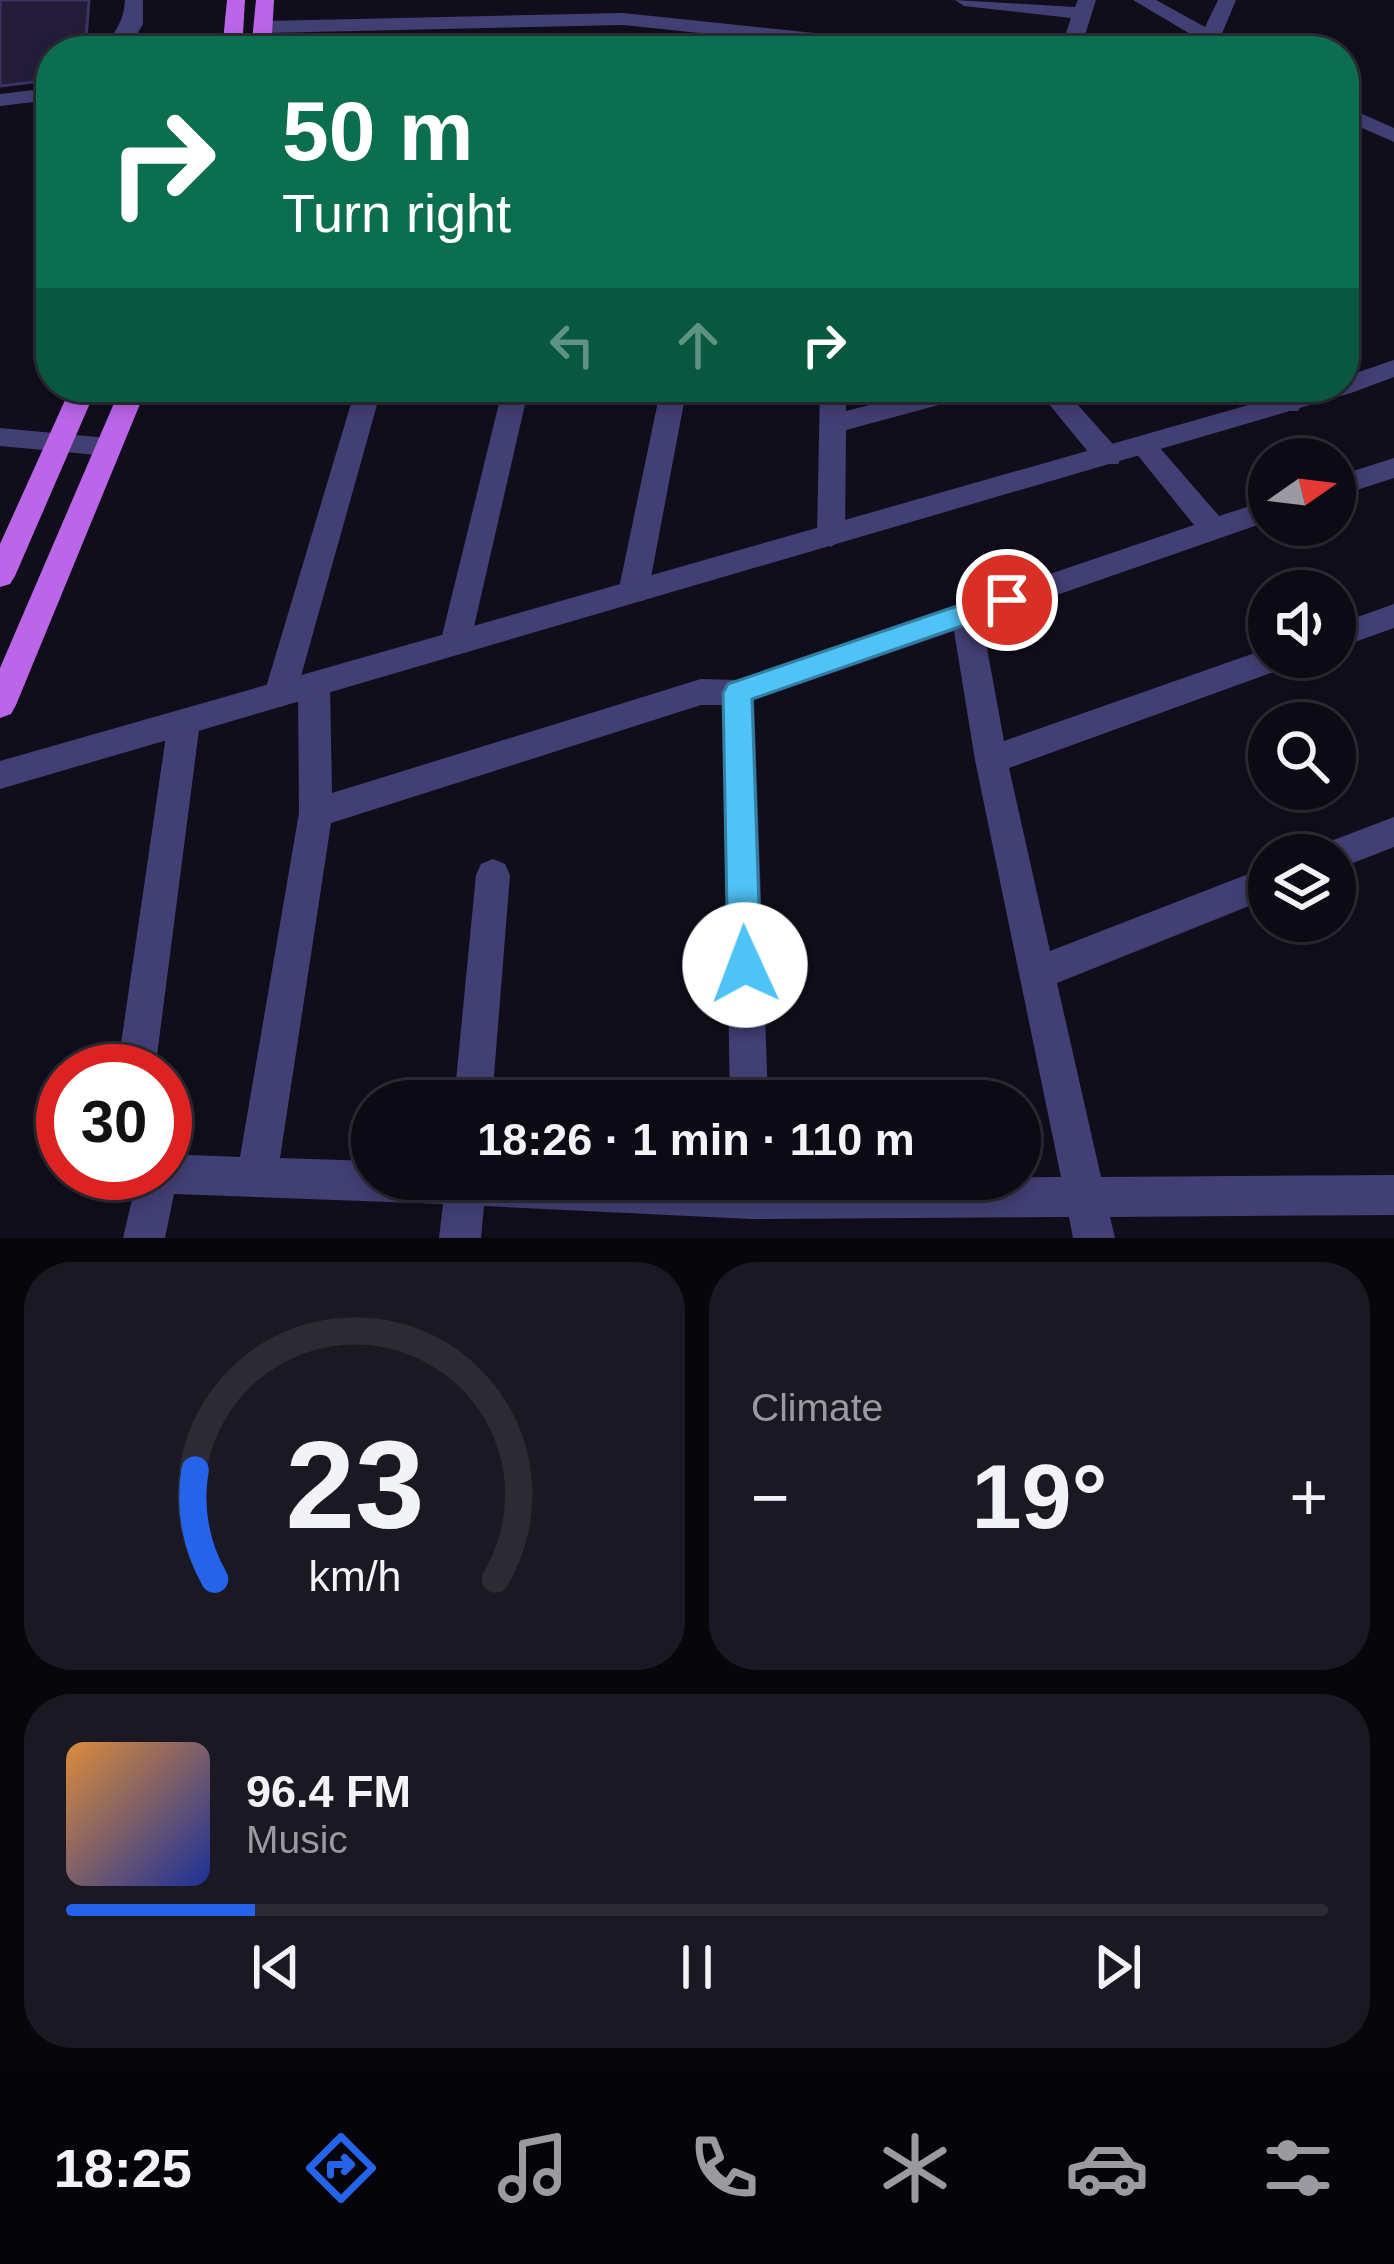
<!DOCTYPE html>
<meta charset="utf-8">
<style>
:root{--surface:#0c0a14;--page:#1a1822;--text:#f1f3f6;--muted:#9a9aa0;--line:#2c2b34;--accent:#2563eb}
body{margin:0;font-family:Arial,sans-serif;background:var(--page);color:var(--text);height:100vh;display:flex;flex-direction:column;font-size:45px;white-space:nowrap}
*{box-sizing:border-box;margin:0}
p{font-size:39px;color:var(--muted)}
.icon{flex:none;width:66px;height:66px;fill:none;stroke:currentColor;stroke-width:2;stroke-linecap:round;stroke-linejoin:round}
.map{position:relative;height:1238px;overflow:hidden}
.side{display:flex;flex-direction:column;gap:24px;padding:24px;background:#07060b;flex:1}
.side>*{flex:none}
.hud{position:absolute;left:36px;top:36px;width:1323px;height:366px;border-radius:48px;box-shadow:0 6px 18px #0003,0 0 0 3px var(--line);background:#0b6e4f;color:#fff;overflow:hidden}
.needle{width:78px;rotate:76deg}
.fabs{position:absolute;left:1248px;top:438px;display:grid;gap:24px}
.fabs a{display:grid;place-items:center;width:108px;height:108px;border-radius:50%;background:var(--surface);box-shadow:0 6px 18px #0003,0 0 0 3px var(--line);font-size:60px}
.speed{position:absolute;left:36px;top:1044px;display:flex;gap:24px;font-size:60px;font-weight:700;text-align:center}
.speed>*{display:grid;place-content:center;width:156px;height:156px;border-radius:50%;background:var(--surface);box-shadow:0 6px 18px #0003,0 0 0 3px var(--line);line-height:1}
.speed .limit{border:18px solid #d22;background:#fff;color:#111}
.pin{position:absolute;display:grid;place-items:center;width:102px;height:102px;color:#fff;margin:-51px;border:6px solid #fff;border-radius:50%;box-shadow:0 3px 12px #0007}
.me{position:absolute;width:132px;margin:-66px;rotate:358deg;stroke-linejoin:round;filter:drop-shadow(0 0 9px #0008)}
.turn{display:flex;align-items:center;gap:42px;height:252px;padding:0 48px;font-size:54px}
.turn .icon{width:156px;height:156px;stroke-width:2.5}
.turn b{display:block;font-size:84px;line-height:102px}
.lanes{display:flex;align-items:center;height:114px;padding:0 48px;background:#0003;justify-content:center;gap:60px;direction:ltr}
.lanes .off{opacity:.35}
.big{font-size:90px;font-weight:800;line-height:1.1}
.side .tile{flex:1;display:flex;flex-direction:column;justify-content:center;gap:18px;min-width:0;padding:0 42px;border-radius:48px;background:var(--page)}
.side .dial{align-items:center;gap:0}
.dial svg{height:312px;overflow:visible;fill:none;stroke:var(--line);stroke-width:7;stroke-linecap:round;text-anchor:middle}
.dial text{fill:var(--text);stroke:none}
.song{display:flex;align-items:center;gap:36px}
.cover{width:144px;height:144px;border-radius:18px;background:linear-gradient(135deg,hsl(30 70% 55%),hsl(230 70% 35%))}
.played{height:12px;border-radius:6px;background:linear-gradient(90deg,var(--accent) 15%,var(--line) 15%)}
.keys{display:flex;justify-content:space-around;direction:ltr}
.heat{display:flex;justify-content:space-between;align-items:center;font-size:66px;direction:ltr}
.side .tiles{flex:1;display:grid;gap:24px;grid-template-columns:1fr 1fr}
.tile:last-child{grid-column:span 2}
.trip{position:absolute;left:351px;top:1080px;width:690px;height:120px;border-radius:60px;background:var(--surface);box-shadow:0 6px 18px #0003,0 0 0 3px var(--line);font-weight:800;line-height:120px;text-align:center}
.dock{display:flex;height:192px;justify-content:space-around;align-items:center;background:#050408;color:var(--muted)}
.dock .icon{width:84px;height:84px}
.dock .on{color:var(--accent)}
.dock b{font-size:54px;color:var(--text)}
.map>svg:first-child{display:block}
.building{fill:#231d3a;stroke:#3c3263;stroke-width:3}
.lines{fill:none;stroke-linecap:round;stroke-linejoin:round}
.minor{fill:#423f74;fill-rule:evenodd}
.tertiary{fill:#423f74;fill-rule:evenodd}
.primary{fill:#bb65e9;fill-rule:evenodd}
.route{fill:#4fc3f7;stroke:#337fa1;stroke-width:3}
</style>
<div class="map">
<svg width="1394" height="1238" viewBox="0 0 1394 1238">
<rect width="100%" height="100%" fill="#100e1b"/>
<path class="building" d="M0 0H89L85 51H51V80L0 86Z"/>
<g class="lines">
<path class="minor" d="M125 0H143V24L127 51H107C110 30 123 30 125 0Z
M955 0 1075 7 1078 0H1096L1080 51H1060L1071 18 964 6Z
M1133 0H1156L1205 27 1218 0H1236L1221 36 1243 51H1219Z
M623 13 928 45 938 51H872L623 25 267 33 257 27 267 21Z
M51 88V100L0 106V94Z
M1344 106 1394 128V142L1344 120Z
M356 387H382L296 694 291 703 280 707 269 703 264 694Z
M503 387H529L470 644 466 653H444L440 644Z
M661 387H687L648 593 643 601H623L618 593Z
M820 387H846V411L940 387H987L983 393 846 430 845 536 831 547 817 536Z
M1035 387H1062L1118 450 1122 457 1118 464H1098Z
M1266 387H1292L1302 405 1298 411H1280Z
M0 428 108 438 121 447 108 456 0 446Z
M1144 438 1153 440 1219 516 1269 500V521L982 621 1004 741 1269 648V657H1294L1290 666 1009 768 1050 951 1269 866V898L1057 983 1101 1177 1394 1175V1215L1110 1217 1115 1238H1073L1069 1217 751 1219 484 1206 481 1238H439L443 1204 174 1194 165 1238H123L134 1191 125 1187 119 1173H165V1154L240 1157 299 813 298 685 303 676 314 672 325 676 330 685 332 793 701 679 738 680 1194 525 1131 447ZM954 631 975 760 1061 1177 372 1179V1161L280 1158 331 823 701 705H723L730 1101H768L754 700Z
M1394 458V478L1335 497V477Z
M1394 604V628L1335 649V625Z
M184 709 195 713 200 722 155 1071H117L168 722 173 713Z
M1394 817V847L1335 870V855H1318L1323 844Z
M493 859 505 864 510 875 492 1101H454L476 875 481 864Z"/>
<path class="tertiary" d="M1394 360V377L1351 393 0 789V761L1311 387H1344V377Z"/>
<path class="primary" d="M227 0H245L242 51H222Z
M256 0H274L271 51H251Z
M71 387H97L15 576 10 584 0 587V544Z
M121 387H147L16 705 11 714 0 718V668Z"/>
</g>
<path class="route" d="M1007 589 1020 600 1016 607 752 699 761 965 757 976 745 981 733 976 728 965 723 693 728 684Z"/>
</svg>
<div class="fabs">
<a><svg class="needle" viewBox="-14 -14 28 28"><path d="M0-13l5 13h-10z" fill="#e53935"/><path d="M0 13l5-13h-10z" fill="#9a9aa0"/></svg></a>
<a><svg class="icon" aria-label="sound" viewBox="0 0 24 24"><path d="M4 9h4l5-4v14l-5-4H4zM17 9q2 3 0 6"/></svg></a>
<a><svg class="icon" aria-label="search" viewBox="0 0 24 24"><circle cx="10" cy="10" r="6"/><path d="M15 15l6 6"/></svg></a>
<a><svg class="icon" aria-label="layers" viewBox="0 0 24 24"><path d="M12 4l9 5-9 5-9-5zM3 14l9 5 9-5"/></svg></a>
</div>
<div class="speed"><div class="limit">30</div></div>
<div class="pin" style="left:1007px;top:600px;background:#d93025"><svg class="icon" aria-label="arrive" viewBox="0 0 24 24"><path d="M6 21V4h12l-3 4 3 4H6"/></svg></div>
<svg class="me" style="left:745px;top:965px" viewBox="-20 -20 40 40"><circle r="19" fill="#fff"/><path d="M0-13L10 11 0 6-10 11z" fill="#4fc3f7"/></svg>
<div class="trip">18:26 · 1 min · 110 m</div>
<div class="hud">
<div class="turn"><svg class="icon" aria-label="right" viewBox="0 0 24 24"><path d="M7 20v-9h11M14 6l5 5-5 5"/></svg><div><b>50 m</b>Turn right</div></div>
<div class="lanes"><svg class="icon off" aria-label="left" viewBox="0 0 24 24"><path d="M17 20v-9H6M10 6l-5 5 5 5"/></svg><svg class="icon off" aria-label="ahead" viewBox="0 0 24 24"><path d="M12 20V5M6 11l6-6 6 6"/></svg><svg class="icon" aria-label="right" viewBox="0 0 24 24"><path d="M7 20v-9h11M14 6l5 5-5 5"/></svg></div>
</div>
</div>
<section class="side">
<div class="tiles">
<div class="tile dial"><svg viewBox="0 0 100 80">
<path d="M14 69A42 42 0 1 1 86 69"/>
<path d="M14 69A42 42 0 0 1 9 41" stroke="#2563eb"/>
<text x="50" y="56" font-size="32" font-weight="700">23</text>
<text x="50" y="72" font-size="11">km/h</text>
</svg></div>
<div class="tile"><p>Climate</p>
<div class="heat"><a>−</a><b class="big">19°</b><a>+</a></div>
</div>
<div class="tile">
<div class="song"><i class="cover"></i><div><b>96.4 FM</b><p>Music</p></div></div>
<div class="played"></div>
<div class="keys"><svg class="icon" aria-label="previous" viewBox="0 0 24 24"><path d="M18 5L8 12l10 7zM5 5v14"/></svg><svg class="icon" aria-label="pause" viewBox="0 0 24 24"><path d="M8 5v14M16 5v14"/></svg><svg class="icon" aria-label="next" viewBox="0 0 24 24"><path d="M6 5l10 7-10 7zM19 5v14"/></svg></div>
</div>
</div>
</section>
<nav class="dock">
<b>18:25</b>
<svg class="icon on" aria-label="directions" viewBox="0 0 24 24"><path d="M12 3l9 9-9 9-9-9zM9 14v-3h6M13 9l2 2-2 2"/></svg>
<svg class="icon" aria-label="music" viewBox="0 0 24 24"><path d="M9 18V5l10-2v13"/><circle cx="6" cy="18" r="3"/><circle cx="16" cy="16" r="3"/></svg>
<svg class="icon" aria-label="phone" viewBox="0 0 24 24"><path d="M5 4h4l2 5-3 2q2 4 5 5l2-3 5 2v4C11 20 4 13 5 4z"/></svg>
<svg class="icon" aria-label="climate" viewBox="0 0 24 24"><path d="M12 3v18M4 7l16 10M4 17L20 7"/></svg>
<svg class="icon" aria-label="car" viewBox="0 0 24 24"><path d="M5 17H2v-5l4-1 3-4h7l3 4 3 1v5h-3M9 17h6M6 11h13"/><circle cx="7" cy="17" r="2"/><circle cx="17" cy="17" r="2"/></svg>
<svg class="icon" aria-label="filters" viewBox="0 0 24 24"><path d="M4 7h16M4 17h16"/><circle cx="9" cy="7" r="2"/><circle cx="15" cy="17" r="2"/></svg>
</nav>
